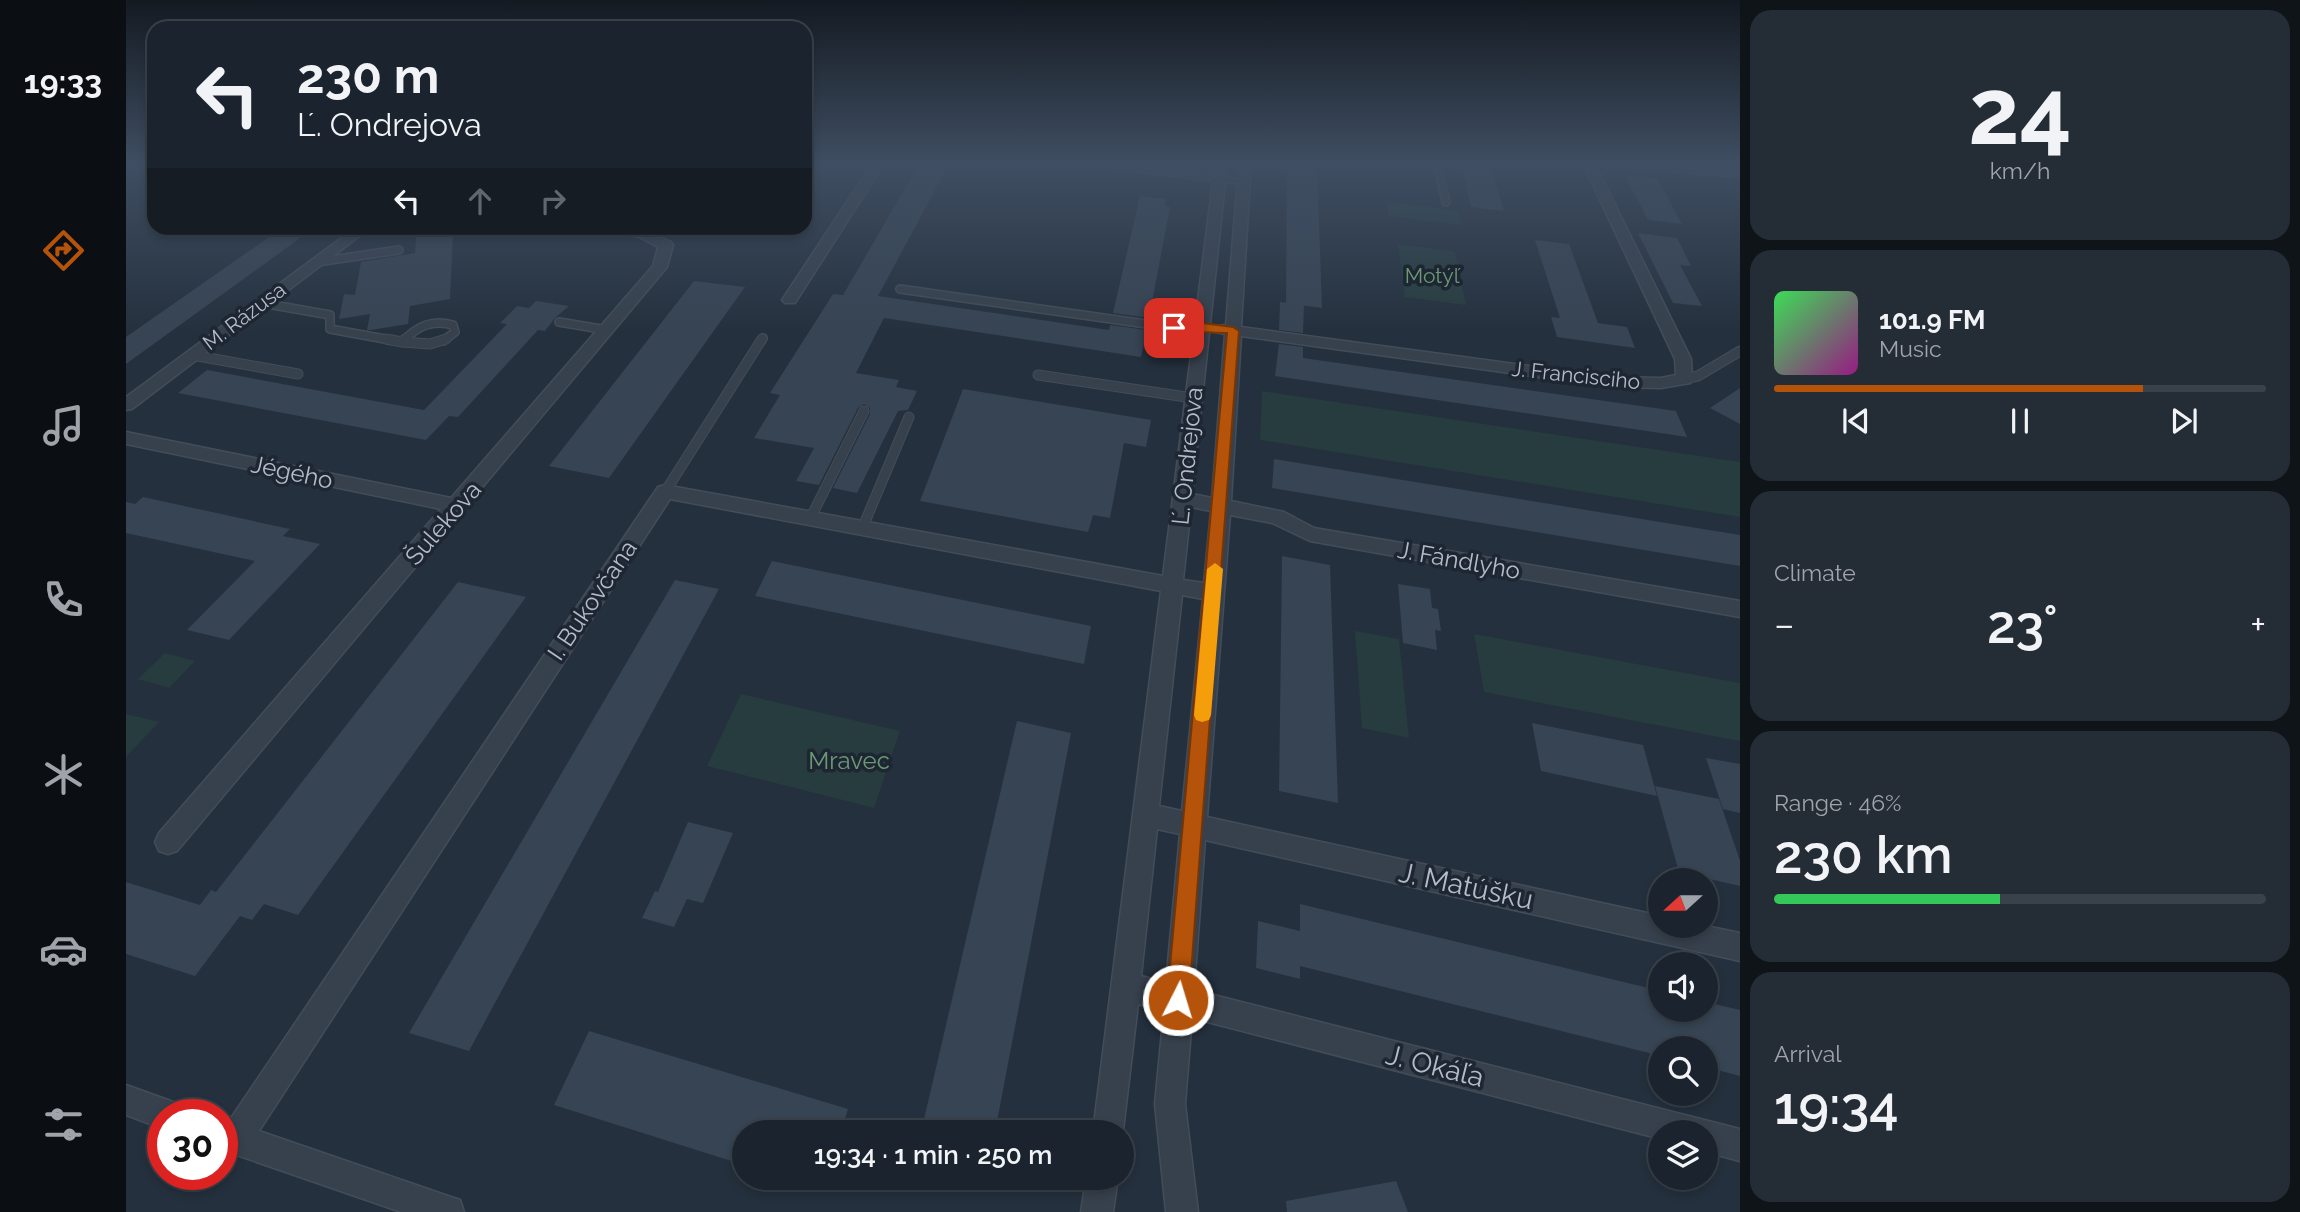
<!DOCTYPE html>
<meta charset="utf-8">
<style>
:root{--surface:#1b242e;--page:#242c36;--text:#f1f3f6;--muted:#a0a4aa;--line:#39414a;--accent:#b45309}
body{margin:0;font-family:Raleway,sans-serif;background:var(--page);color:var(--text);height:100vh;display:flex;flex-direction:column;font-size:26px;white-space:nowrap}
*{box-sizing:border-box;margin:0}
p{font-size:23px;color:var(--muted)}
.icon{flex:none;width:38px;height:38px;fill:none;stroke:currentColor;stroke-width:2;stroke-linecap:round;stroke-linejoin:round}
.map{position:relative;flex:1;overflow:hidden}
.panel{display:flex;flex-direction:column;gap:10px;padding:10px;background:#0f1419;width:560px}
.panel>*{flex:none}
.hud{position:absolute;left:21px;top:21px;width:665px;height:214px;border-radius:21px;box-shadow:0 4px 10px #0003,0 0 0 2px var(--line);background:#1b242e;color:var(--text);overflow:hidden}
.needle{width:46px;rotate:249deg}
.controls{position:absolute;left:1522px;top:868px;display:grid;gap:14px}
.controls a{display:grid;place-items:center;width:70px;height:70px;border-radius:50%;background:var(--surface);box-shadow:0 4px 10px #0003,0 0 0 2px var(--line);font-size:35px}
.speed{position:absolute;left:21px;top:1099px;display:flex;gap:14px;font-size:35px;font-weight:700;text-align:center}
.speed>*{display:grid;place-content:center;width:91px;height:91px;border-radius:50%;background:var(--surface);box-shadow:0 4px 10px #0003,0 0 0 2px var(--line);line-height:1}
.speed .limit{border:10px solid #d22;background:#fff;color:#111}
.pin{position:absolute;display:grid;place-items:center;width:60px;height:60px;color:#fff;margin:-30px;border-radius:14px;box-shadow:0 4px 10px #0006}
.me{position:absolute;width:77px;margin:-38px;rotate:5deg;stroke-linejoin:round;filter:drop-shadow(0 0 5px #0008)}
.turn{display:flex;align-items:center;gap:24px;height:147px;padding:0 35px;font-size:32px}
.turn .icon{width:91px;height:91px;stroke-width:2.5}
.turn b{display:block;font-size:49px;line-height:60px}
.lanes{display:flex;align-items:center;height:66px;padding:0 35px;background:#0003;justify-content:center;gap:35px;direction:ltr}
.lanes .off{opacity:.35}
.big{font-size:52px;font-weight:600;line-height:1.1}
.panel .card{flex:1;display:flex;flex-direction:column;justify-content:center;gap:10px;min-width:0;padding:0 24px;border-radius:21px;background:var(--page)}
.panel .dial{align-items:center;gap:0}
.dial b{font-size:91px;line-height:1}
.song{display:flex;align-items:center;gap:21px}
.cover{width:84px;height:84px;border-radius:10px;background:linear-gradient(135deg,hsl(130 70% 55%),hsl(310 70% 35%))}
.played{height:7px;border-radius:4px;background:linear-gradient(90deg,var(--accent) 75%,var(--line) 75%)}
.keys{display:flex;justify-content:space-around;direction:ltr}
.heat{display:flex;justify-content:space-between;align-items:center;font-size:38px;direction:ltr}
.charge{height:10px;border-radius:5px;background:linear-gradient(90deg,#34c759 46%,var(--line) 0)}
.trip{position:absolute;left:606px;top:1120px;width:402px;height:70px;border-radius:35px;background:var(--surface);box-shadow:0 4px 10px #0003,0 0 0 2px var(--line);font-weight:600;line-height:70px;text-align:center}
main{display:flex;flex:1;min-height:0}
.tab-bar{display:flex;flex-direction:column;width:126px;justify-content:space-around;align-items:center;background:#0b0e12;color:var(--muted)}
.tab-bar .icon{width:49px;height:49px}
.tab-bar .selected{color:var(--accent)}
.tab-bar b{font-size:32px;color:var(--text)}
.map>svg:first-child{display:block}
.green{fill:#263c3e}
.building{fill:#364453}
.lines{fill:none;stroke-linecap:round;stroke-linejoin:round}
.service-far1-casing{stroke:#434d59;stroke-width:10}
.service-casing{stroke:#434d59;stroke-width:11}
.minor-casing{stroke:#434d59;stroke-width:3}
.service-far1{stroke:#37414d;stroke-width:7}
.service{stroke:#37414d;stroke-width:9}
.minor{fill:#37414d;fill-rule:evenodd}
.route{fill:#b45309;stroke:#753606;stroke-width:2}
.slow{fill:#f59e0b}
.labels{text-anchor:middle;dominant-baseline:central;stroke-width:7;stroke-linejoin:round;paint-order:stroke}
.far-park-label{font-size:21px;fill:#6a9973;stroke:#1d2632}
.far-street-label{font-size:21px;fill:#b3bcc8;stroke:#1d2632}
.street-label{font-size:24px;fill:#b3bcc8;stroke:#1d2632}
.park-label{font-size:24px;fill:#6a9973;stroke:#1d2632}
.near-street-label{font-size:28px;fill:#b3bcc8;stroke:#1d2632}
</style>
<main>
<nav class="tab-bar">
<b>19:33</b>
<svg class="icon selected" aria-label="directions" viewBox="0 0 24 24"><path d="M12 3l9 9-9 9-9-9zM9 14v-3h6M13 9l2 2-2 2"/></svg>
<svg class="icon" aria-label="music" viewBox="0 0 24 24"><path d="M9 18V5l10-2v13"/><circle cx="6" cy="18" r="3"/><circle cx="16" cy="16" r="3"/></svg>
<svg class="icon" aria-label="phone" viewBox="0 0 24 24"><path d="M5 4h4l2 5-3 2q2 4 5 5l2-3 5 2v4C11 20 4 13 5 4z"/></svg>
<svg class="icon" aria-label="climate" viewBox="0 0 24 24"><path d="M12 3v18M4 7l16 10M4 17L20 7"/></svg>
<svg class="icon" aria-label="car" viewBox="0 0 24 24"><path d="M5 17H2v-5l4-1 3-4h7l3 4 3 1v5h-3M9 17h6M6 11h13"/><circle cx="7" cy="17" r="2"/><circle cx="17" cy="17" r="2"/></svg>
<svg class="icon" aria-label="filters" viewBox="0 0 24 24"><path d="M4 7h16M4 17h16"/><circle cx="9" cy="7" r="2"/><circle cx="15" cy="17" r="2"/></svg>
</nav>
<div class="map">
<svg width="1614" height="1212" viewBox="0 0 1614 1212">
<rect width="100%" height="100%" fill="#24303d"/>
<path class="green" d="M1260 202 1331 210 1335 225 1262 216Z
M1272 244 1329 252 1340 305 1279 297Z
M1136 391 1614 462V517L1134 440Z
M1229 631 1273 639 1283 738 1236 728Z
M1348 634 1614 683V741L1358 692Z
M39 653 69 661 43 688 12 679Z
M615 694 774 731 748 808 581 766Z
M0 714 33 722 0 757Z"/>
<path class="building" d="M793 164H823L752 296 983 330 984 325 1021 330 1015 357 758 318 730 373 773 380 770 387 791 391 782 410 772 411 731 493 707 488 744 414V408L738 404 732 408 693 485 670 481 688 448 628 438 654 395 644 393 707 294 717 295Z
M1161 164H1191L1196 308 1160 303Z
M1335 164H1364L1378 211 1345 207Z
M1499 175 1531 178 1556 224 1522 220Z
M1014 196 1040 199 1039 206 1044 207 1023 318 987 313Z
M156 228H188L0 364V337Z
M327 232 324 299 284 306 282 324 245 330H241L244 314 213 319 218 294 229 295 235 262 289 253 290 237Z
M1512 233 1551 238 1565 266 1554 265 1576 306 1547 303Z
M1409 240 1443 244 1472 323 1501 327 1509 348 1431 337 1425 317 1434 318Z
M568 281 619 287 483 478 423 466Z
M410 301 443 306 429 318 419 331 412 330 332 417 323 416 300 440 52 393 81 370 298 410 381 324 374 323 391 306 403 308Z
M1154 302 1178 305 1177 333 1153 330Z
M1153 344 1177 347V358L1550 411 1561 437 1149 376Z
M1614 388V424L1584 408Z
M837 389 1025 420 1020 447 998 443 984 518 967 515 962 532 794 501Z
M1148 459 1614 535V566L1146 488Z
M17 497 164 529 157 536 194 544 103 640 61 630 129 561 0 533V502L9 504Z
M1156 556 1204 565 1212 803 1153 791Z
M646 561 965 626 958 664 629 596Z
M549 580 593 589 343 1051 283 1033Z
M332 582 400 597 172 915 138 904 126 920 114 916 69 976 0 954V882L74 905 85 890 90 892Z
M1272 584 1304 589 1306 608 1312 609 1315 631 1309 630 1311 650 1277 643Z
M891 721 945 733 869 1132H795Z
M1406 723 1517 745 1531 796 1415 771Z
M1580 758 1614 764V813L1597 809Z
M1529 786 1593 799 1614 861V886L1553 872Z
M562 822 607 833 577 903 561 899 548 927 516 918 529 891 532 892Z
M1174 904 1535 991V1010H1580V1002L1614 1010V1076L1580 1067V1048H1535V1056L1174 966V979L1130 968 1132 921 1174 931Z
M463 1031 722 1109 715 1132H618V1165L428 1105Z
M1270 1181 1282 1212H1161L1160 1201Z"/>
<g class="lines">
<defs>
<path id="service-far1" d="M1311 164 1320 202
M191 262 273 250
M774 289 1048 328 1076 326
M136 303 204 315V329L270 341
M433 322 481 330
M277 341C292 326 306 319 327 325L329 332 317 341
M635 341 637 338"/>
<path id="service" d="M260 339 276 342
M276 342 304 344 320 339
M276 342 279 339
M66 355 172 374
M912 375 1067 398
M1558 379 1572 376 1614 351
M539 492 636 339
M684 519 738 411
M736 529 783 417"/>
<path id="minor" d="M746 164H758L669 303H659L656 300Z
M978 164H1010L1088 174 1089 164H1101L1100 176 1111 180 1110 183H1099L1066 494 1086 498 1099 334 1089 332 1087 329 1089 326 1100 325 1113 164H1125L1115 327 1485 377 1535 378 1550 375 1549 359 1457 164H1469L1565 359 1566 379 1564 383 1535 388 1485 387 1115 336 1105 501 1158 512 1188 528 1614 601V617L1184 541 1146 523 1104 515 1081 817 1535 916V926H1580L1614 933V961L1079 840 1068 990 1614 1129V1161L1580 1152V1132H1535V1139L1066 1018 1059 1104 1072 1212H1040L1029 1104 1038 1011 1012 1004 996 1139V1132H967L1035 591 544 499 133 1131 322 1196 334 1200 338 1212H275L96 1150V1119L103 1121 532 487 539 485 1037 576 1087 181 984 168ZM1065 507 1085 511 1078 583 1057 580ZM1056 595 1077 599 1056 811 1033 806ZM1031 829 1054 834 1040 983 1015 976Z
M1502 164H1548L1614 169V177L1508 168Z
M229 228H244L6 409 0 410V397Z
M474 228 516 229 545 242 547 245 541 267 51 851 42 854 33 851 29 842 33 833 315 509 0 444V432L325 498 527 266 532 247 513 237 481 232Z
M0 1085 53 1104 57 1115H37V1129L0 1115Z
M960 1178H992L987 1212H955Z"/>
</defs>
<use href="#service-far1" class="service-far1-casing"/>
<use href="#service" class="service-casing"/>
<use href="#minor" class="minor-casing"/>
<use href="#service-far1" class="service-far1"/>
<use href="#service" class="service"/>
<use href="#minor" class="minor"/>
</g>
<linearGradient id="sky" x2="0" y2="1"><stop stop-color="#141a22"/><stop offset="0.49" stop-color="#3f4e62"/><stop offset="1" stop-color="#3f4e62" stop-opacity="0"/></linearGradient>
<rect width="1614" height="333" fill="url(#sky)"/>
<path class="route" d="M1076 323 1107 327 1113 331 1063 1000 1060 1007 1052 1011 1045 1007 1041 1000 1101 333C1088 332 1048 333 1042 328L1048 325Z"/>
<path class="slow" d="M1089 563 1097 569 1085 715 1083 720 1076 722 1070 720 1068 715 1081 569Z"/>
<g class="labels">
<g class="far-park-label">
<text x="1306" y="275">Motýľ</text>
</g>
<g class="far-street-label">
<text transform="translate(118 316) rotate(-37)">M. Rázusa</text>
<text transform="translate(1450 375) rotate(6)">J. Francisciho</text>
</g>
<g class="street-label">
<text transform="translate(1061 456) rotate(-84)">Ľ. Ondrejova</text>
<text transform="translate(166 472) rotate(12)">Jégého</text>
<text transform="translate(317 523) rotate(-49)">Šulekova</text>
<text transform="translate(1333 560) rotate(10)">J. Fándlyho</text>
<text transform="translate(466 600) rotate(-56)">I. Bukovčana</text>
</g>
<g class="park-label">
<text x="723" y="760">Mravec</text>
</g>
<g class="near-street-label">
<text transform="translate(1340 886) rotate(12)">J. Matúšku</text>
<text transform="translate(1309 1066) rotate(14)">J. Okáľa</text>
</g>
</g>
</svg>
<div class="controls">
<a><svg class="needle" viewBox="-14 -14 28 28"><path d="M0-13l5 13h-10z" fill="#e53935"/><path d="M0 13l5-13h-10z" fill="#a0a4aa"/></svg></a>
<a><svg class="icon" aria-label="sound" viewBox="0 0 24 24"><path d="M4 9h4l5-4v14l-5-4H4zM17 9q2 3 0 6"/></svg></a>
<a><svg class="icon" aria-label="search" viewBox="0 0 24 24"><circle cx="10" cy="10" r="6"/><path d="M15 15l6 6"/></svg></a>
<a><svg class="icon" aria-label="layers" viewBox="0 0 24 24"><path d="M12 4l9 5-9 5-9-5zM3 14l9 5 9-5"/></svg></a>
</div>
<div class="speed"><div class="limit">30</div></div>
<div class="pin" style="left:1048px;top:328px;background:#d93025"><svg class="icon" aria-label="arrive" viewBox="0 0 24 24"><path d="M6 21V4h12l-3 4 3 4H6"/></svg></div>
<svg class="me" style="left:1052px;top:1000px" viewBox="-20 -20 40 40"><circle r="17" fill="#b45309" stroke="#fff" stroke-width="3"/><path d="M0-11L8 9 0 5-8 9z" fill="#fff"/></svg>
<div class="trip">19:34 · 1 min · 250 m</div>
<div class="hud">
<div class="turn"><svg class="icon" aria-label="left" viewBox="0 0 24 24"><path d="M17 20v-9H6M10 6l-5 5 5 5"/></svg><div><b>230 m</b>Ľ. Ondrejova</div></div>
<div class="lanes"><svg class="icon" aria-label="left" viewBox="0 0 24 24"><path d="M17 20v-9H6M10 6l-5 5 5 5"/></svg><svg class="icon off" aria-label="ahead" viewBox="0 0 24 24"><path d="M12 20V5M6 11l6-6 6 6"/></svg><svg class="icon off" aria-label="right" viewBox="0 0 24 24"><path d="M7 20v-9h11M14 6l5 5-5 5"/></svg></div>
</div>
</div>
<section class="panel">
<div class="card dial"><b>24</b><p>km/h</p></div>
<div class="card">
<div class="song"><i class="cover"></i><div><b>101.9 FM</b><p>Music</p></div></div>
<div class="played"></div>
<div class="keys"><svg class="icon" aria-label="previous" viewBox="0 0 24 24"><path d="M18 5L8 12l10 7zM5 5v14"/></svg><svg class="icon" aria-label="pause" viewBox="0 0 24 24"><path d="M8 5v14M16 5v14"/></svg><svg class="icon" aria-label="next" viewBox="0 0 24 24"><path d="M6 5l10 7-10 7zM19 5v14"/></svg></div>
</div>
<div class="card"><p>Climate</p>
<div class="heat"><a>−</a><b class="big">23°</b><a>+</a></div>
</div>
<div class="card"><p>Range · 46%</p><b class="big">230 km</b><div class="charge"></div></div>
<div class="card"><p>Arrival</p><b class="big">19:34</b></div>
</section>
</main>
